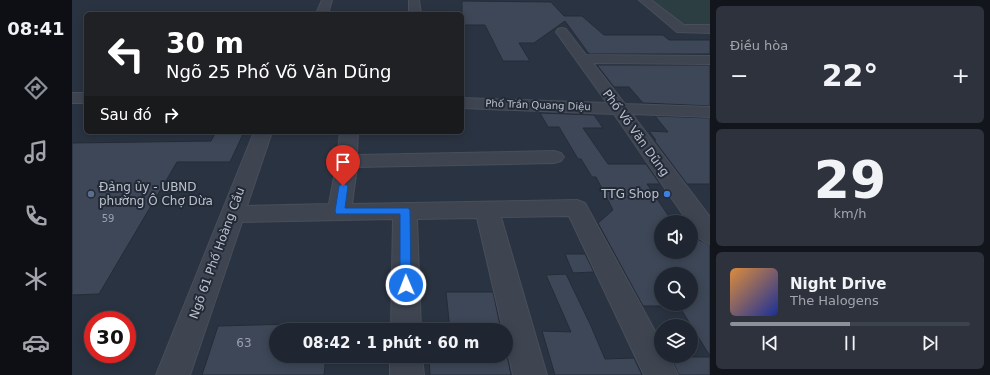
<!DOCTYPE html>
<html lang="vi">
<meta charset="utf-8">
<style>
:root{--surface:#202631;--page:#2d323d;--text:#f1f3f6;--muted:#a2a5ab;--line:#3d434d;--accent:#8c9099}
body{margin:0;font-family:"DejaVu Sans",sans-serif;background:var(--page);color:var(--text);height:100vh;display:flex;flex-direction:column;font-size:15px;white-space:nowrap}
*{box-sizing:border-box;margin:0}
p{font-size:13px;color:var(--muted)}
.icon{flex:none;width:22px;height:22px;fill:none;stroke:currentColor;stroke-width:2;stroke-linecap:round;stroke-linejoin:round}
.map{position:relative;flex:1;overflow:hidden}
.drawer{display:flex;flex-direction:column;gap:6px;padding:6px;background:#12151b;width:280px}
.drawer>*{flex:none}
.top-card{position:absolute;left:12px;top:12px;width:380px;height:122px;border-radius:6px;box-shadow:0 2px 10px #0003,0 0 0 1px var(--line);background:#202124;color:#fff;overflow:hidden}
.tools{position:absolute;left:582px;top:215px;display:grid;gap:8px}
.tools a{display:grid;place-items:center;width:44px;height:44px;border-radius:50%;background:var(--surface);box-shadow:0 2px 10px #0003,0 0 0 1px var(--line);font-size:20px}
.speed{position:absolute;left:12px;top:311px;display:flex;gap:8px;font-size:20px;font-weight:700;text-align:center}
.speed>*{display:grid;place-content:center;width:52px;height:52px;border-radius:50%;background:var(--surface);box-shadow:0 2px 10px #0003,0 0 0 1px var(--line);line-height:1}
.speed .limit{border:6px solid #d22;background:#fff;color:#111}
.pin{position:absolute;display:grid;place-items:center;width:34px;height:34px;color:#fff;margin:-41px -17px;border-radius:50% 50% 50% 0;rotate:-45deg;box-shadow:0 0 4px #0007}
.pin .icon{rotate:45deg}
.me{position:absolute;width:44px;margin:-22px;rotate:359deg;stroke-linejoin:round;filter:drop-shadow(0 0 3px #0008)}
.turn{display:flex;align-items:center;gap:14px;height:84px;padding:0 16px;font-size:18px}
.turn .icon{width:52px;height:52px;stroke-width:2.5}
.turn b{display:block;font-size:28px;line-height:34px}
.then{display:flex;align-items:center;height:38px;padding:0 16px;background:#0003;gap:8px;font-size:15px}
.big{font-size:30px;font-weight:700;line-height:1.1}
.drawer .widget{flex:1;display:flex;flex-direction:column;justify-content:center;gap:6px;min-width:0;padding:0 14px;border-radius:6px;background:var(--page)}
.drawer .dial{align-items:center;gap:0}
.dial b{font-size:52px;line-height:1}
.song{display:flex;align-items:center;gap:12px}
.cover{width:48px;height:48px;border-radius:6px;background:linear-gradient(135deg,hsl(30 70% 55%),hsl(230 70% 35%))}
.played{height:4px;border-radius:2px;background:linear-gradient(90deg,var(--accent) 50%,var(--line) 50%)}
.keys{display:flex;justify-content:space-around;direction:ltr}
.heat{display:flex;justify-content:space-between;align-items:center;font-size:22px;direction:ltr}
.trip{position:absolute;left:197px;top:323px;width:244px;height:40px;border-radius:20px;background:var(--surface);box-shadow:0 2px 10px #0003,0 0 0 1px var(--line);font-weight:700;line-height:40px;text-align:center}
main{display:flex;flex:1;min-height:0}
.tabs{display:flex;flex-direction:column;width:72px;justify-content:space-around;align-items:center;background:#0d0f14;color:var(--muted)}
.tabs .icon{width:28px;height:28px}
.tabs .selected{color:var(--accent)}
.tabs b{font-size:18px;color:var(--text)}
.map>svg:first-child{display:block}
.green{fill:#2c3e42}
.building{fill:#3d4757;stroke:#252c38;fill-rule:evenodd}
.lines{fill:none;stroke-linecap:round;stroke-linejoin:round}
.minor-casing{stroke:#484e5a;stroke-width:2}
.minor{fill:#3e4551;fill-rule:evenodd}
.route{fill:#1a73e8;stroke:#114b97}
.service-dot{fill:#5c6f8a;stroke:#232a37;stroke-width:1.5}
.shop-dot{fill:#3f7fe0;stroke:#232a37;stroke-width:1.5}
.labels{text-anchor:middle;dominant-baseline:central;stroke-width:4;stroke-linejoin:round;paint-order:stroke}
.far-street-label{font-size:10px;fill:#bcc1cb;stroke:#232a37}
.number-label{font-size:10px;fill:#9aa0ac}
.street-label{font-size:12px;fill:#bcc1cb;stroke:#232a37}
.poi-label{font-size:12px;fill:#bcc1cb;stroke:#232a37;text-anchor:start}
.near-number-label{font-size:12px;fill:#9aa0ac}
</style>
<main>
<nav class="tabs">
<b>08:41</b>
<svg class="icon selected" aria-label="directions" viewBox="0 0 24 24"><path d="M12 3l9 9-9 9-9-9zM9 14v-3h6M13 9l2 2-2 2"/></svg>
<svg class="icon" aria-label="music" viewBox="0 0 24 24"><path d="M9 18V5l10-2v13"/><circle cx="6" cy="18" r="3"/><circle cx="16" cy="16" r="3"/></svg>
<svg class="icon" aria-label="phone" viewBox="0 0 24 24"><path d="M5 4h4l2 5-3 2q2 4 5 5l2-3 5 2v4C11 20 4 13 5 4z"/></svg>
<svg class="icon" aria-label="climate" viewBox="0 0 24 24"><path d="M12 3v18M4 7l16 10M4 17L20 7"/></svg>
<svg class="icon" aria-label="car" viewBox="0 0 24 24"><path d="M5 17H2v-5l4-1 3-4h7l3 4 3 1v5h-3M9 17h6M6 11h13"/><circle cx="7" cy="17" r="2"/><circle cx="17" cy="17" r="2"/></svg>
</nav>
<div class="map">
<svg width="638" height="375" viewBox="0 0 638 375">
<rect width="100%" height="100%" fill="#2a3341"/>
<path class="green" d="M572 0H638V29H609Z"/>
<path class="building" d="M390 1 479 2 492 16H510L532 35H591L597 40H638V54H517L493 21 462 43H447L458 61H431L413 25H390Z
M525 65H638V106L571 103 557 87H542Z
M468 113 522 115 531 128H511L536 164H574L588 184H575L598 218 612 219 614 222H589V252H619V229L627 240 638 245V356L607 306H571L526 223 541 210 524 177H520L509 159H506L487 127H476ZM589 274H619V304H589Z
M583 116 638 118V184H615L582 140H584L577 131 596 132Z
M144 132H172L158 162H105L27 294 0 295V143L139 141Z
M493 254H513L522 272 501 273Z
M494 274 519 326 533 359 562 358 570 375H483L470 331 499 332 474 275Z
M374 292H421L429 330H378Z
M257 323 256 330H204V356H254L252 375H130L146 326Z
M434 350 439 375H358L357 356H434Z
M599 357H638V375H607Z"/>
<g class="lines">
<defs>
<path id="minor" d="M250 0H260L256 14H244Z
M337 0H347L349 14H337Z
M567 0H579L612 25H638V33L605 32Z
M490 28 494 29 514 55 638 56V64L521 63 553 104 638 107V117L560 114 638 217V244C629 241 619 233 619 222H616L542 114 390 108V98L535 103 484 32 486 29Z
M0 93H14V103H0Z
M182 132H200L175 206 257 204 265 161 268 132H286L285 155 482 151 489 153 492 157 489 161 482 163 285 167 280 204 505 200 513 203 589 342V356H597L606 375H572L497 216 429 217 475 375H441L434 343V330H431L405 218 345 219 349 330H319L321 219 170 222 118 375H84Z
M318 356H350L352 375H318Z"/>
</defs>
<use href="#minor" class="minor-casing"/>
<use href="#minor" class="minor"/>
</g>
<path class="route" d="M271 183 276 186 273 208H336L338 210 339 285 338 288 334 290 330 288 328 285V214H264L263 211 267 186Z"/>
<circle class="service-dot" cx="19" cy="194" r="4"/>
<circle class="shop-dot" cx="595" cy="194" r="4"/>
<g class="labels">
<g class="far-street-label">
<text transform="translate(466 105) rotate(2)">Phố Trần Quang Diệu</text>
</g>
<g class="number-label">
<text x="36" y="218">59</text>
</g>
<g class="street-label">
<text transform="translate(564 133) rotate(54)">Phố Võ Văn Dũng</text>
<text transform="translate(145 253) rotate(-70)">Ngõ 61 Phố Hoàng Cầu</text>
</g>
<g class="poi-label">
<text x="27" y="187">Đảng ủy - UBND<tspan x="27" dy="14">phường Ô Chợ Dừa</tspan></text>
<text x="587" y="194" text-anchor="end">TTG Shop</text>
</g>
<g class="near-number-label">
<text x="172" y="343">63</text>
</g>
</g>
</svg>
<div class="tools">
<a><svg class="icon" aria-label="sound" viewBox="0 0 24 24"><path d="M4 9h4l5-4v14l-5-4H4zM17 9q2 3 0 6"/></svg></a>
<a><svg class="icon" aria-label="search" viewBox="0 0 24 24"><circle cx="10" cy="10" r="6"/><path d="M15 15l6 6"/></svg></a>
<a><svg class="icon" aria-label="layers" viewBox="0 0 24 24"><path d="M12 4l9 5-9 5-9-5zM3 14l9 5 9-5"/></svg></a>
</div>
<div class="speed"><div class="limit">30</div></div>
<div class="pin" style="left:271px;top:186px;background:#d93025"><svg class="icon" aria-label="arrive" viewBox="0 0 24 24"><path d="M6 21V4h12l-3 4 3 4H6"/></svg></div>
<svg class="me" style="left:334px;top:285px" viewBox="-20 -20 40 40"><circle r="17" fill="#1a73e8" stroke="#fff" stroke-width="3"/><path d="M0-11L8 9 0 5-8 9z" fill="#fff"/></svg>
<div class="trip">08:42 · 1 phút · 60 m</div>
<div class="top-card">
<div class="turn"><svg class="icon" aria-label="left" viewBox="0 0 24 24"><path d="M17 20v-9H6M10 6l-5 5 5 5"/></svg><div><b>30 m</b>Ngõ 25 Phố Võ Văn Dũng</div></div>
<div class="then">Sau đó<svg class="icon" aria-label="right" viewBox="0 0 24 24"><path d="M7 20v-9h11M14 6l5 5-5 5"/></svg></div>
</div>
</div>
<section class="drawer">
<div class="widget"><p>Điều hòa</p>
<div class="heat"><a>−</a><b class="big">22°</b><a>+</a></div>
</div>
<div class="widget dial"><b>29</b><p>km/h</p></div>
<div class="widget">
<div class="song"><i class="cover"></i><div><b>Night Drive</b><p>The Halogens</p></div></div>
<div class="played"></div>
<div class="keys"><svg class="icon" aria-label="previous" viewBox="0 0 24 24"><path d="M18 5L8 12l10 7zM5 5v14"/></svg><svg class="icon" aria-label="pause" viewBox="0 0 24 24"><path d="M8 5v14M16 5v14"/></svg><svg class="icon" aria-label="next" viewBox="0 0 24 24"><path d="M6 5l10 7-10 7zM19 5v14"/></svg></div>
</div>
</section>
</main>
